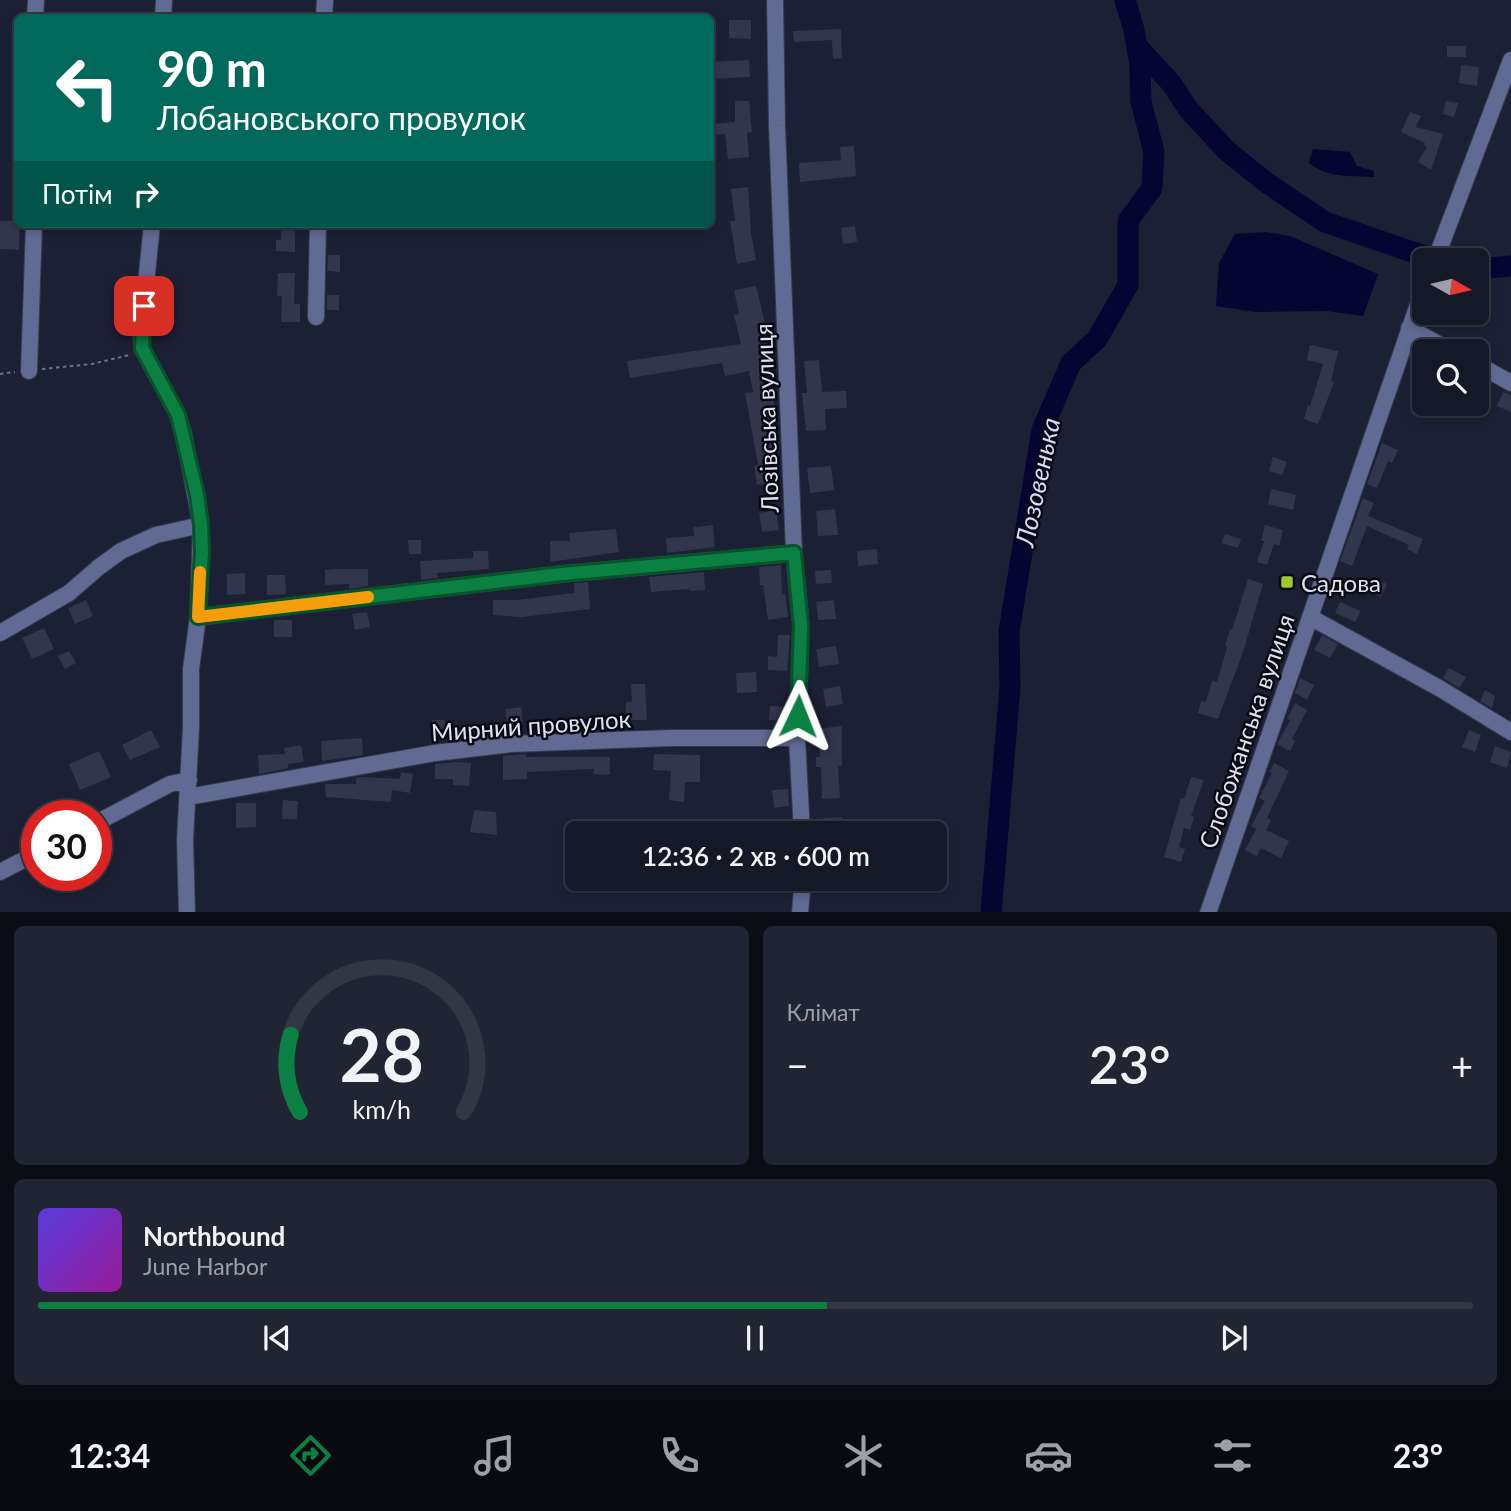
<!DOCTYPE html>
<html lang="uk">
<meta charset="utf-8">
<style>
:root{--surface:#141827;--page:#212533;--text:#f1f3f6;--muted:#9da0a7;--line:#333744;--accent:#0b8043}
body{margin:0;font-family:Lato,sans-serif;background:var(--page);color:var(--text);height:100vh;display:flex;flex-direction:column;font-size:26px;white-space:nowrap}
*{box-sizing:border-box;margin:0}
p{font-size:23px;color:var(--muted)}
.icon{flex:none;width:38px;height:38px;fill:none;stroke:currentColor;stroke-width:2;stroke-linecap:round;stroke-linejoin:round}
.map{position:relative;height:912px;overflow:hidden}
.details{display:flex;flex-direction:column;gap:14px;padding:14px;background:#0b0d15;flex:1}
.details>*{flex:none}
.hud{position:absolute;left:14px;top:14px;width:700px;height:214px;border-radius:10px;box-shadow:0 4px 10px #0003,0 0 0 2px var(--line);background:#00695c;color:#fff;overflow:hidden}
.needle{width:46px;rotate:98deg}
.fabs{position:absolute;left:1412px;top:248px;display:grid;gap:14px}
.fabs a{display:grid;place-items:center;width:77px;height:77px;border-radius:10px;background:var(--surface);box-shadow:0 4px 10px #0003,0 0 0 2px var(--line);font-size:35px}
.speed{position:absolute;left:21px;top:800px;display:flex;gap:14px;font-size:35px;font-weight:700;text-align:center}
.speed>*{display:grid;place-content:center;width:91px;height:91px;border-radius:50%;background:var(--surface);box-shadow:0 4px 10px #0003,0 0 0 2px var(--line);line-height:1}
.speed .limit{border:10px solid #d22;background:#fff;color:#111}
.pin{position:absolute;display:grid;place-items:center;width:60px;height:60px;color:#fff;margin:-30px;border-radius:14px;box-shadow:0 4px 10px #0006}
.me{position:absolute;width:77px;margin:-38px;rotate:2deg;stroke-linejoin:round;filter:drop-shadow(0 0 5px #0008)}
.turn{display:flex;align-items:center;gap:24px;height:147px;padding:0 28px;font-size:32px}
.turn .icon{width:91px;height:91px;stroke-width:2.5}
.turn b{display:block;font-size:49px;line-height:60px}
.then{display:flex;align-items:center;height:66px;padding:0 28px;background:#0003;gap:14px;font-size:26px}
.big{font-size:52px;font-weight:600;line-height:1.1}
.details .card{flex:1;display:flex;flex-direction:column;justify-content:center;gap:10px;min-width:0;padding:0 24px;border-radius:10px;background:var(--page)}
.details .dial{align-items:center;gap:0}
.dial svg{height:182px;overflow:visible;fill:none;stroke:var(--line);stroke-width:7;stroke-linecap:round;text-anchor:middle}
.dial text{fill:var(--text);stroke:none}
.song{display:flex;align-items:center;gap:21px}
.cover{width:84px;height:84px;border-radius:10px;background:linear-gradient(135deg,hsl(250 70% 55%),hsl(300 70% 35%))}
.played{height:7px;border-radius:4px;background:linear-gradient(90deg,var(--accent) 55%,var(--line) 55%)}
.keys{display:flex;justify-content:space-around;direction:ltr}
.heat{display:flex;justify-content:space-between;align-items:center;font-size:38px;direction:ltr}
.details .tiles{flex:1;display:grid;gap:14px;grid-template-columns:1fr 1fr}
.card:last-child{grid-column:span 2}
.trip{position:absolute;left:565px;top:821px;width:382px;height:70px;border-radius:10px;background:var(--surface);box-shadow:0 4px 10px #0003,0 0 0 2px var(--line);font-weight:600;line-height:70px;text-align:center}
.tab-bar{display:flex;height:112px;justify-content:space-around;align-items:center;background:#080a10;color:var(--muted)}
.tab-bar .icon{width:49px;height:49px}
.tab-bar .current{color:var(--accent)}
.tab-bar b{font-size:32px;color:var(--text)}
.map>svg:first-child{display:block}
.water{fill:#060430}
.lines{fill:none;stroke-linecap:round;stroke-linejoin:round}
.river{stroke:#060430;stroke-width:21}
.building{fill:#31364c}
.minor-casing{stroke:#363b4e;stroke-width:18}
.path{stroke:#6d7183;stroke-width:2;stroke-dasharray:3.5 3.5;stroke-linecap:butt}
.minor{stroke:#616a93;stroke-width:16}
.route-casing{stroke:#07532c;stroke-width:18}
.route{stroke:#0b8043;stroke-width:12}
.slow{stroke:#f59e0b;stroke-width:12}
.poi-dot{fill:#9fca2d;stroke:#080a13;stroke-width:2.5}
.labels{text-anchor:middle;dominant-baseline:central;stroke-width:5;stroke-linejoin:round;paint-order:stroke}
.street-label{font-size:24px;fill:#dee2f0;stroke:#080a13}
.poi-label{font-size:24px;fill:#dee2f0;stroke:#080a13;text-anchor:start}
.water-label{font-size:26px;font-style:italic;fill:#d2dbfb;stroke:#080a13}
</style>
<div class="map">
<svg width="1511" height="913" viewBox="0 0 1511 913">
<rect width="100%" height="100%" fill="#1b2034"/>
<path class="water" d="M1313 149 1350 152 1357 166 1374 171V177C1351 176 1327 178 1309 163Z
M1266 232 1290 236 1378 274 1363 316 1327 311 1256 312 1216 306 1219 263 1235 234Z"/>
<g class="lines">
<path class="river" d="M1137 46 1171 83 1189 110 1227 151 1267 183 1325 222 1424 256
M1477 269 1511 266
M991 913 1010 687 1009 632 1042 430 1071 363 1097 339 1128 285V221L1152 188 1154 152 1141 102 1140 65 1134 30 1125 0"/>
</g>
<path class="building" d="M729 20H751V39L729 38Z
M841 29 842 58 833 59 832 40 794 42 793 31Z
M1447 46H1466V57H1447Z
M749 60 750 77 710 79V62Z
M1461 65 1479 67 1477 86 1459 83Z
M735 101H749L752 132 747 133 749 157 728 159 725 134 714 135 713 124 735 122Z
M1446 101 1458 103 1454 117 1443 114Z
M1410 112 1421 116 1416 127 1443 134 1431 170 1418 162 1427 147 1424 146 1425 143 1401 132Z
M854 146 856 176 800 182 799 163 841 160 840 147Z
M748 187 751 233 756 260 737 264 730 221H735L731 189Z
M0 221H18V224H20L19 250 0 249Z
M281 224H295V252L276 251V240H281Z
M855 226 857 242 843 244 841 228Z
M328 255H340V272L327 271Z
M278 273H295L294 304H300V322H281L282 296H277Z
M756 286 767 331 765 332 770 365 773 364 774 377 770 378 775 409 769 410 775 482 757 485 754 466 758 465 745 393 753 392 749 371 725 376 722 363 630 378 627 361 741 344 734 315 739 314 734 290Z
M327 295H339V310H327Z
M1310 345 1338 351 1331 381 1334 382 1318 424 1304 419 1308 405 1310 406 1323 364 1307 360Z
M819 360 822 392 846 391 847 408 825 409 826 430 806 431 802 393H807L804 361Z
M1503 392 1511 395V412L1497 406Z
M1382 443 1398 450 1392 463 1388 461 1377 488 1367 484Z
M1273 457 1287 462 1282 475 1269 471Z
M831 466 834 490 810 493 807 468Z
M1271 489 1296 495 1293 510 1268 504Z
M1363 498 1374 503 1368 516 1423 539 1417 554 1407 549 1409 545 1367 526 1352 566 1340 561Z
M835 509 838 535 818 536 816 511Z
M776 510 779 530 762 532 759 513Z
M713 525 715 547 667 553 666 538 694 536 693 527Z
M1265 525 1283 530 1279 546 1274 544 1267 565 1257 562 1264 541H1261Z
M616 529 619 552 550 562V541H570L569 533Z
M1225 534 1241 539 1238 548 1222 543Z
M408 540H421V554H409Z
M877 549 878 564 858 566 857 551Z
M473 551H488L489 569 437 573 438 578 421 580 420 561 473 558Z
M781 565 782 594H785L788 617 768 620 763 585H760L759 567Z
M336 569H368V586L349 589V584L325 585V570Z
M831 570 832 583 816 584 815 571Z
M704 572 705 590 690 591 689 589 651 592 649 577Z
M245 573V594L227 595V574Z
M267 575H285L286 594 267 595Z
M1248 579 1263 584 1243 652 1218 719 1198 713 1201 701 1206 702 1212 681 1217 682 1227 647 1225 646 1230 629 1232 630Z
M1375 579 1387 584 1381 597 1369 592Z
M588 582 590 609 521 617 493 615V600H518L574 593V583Z
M86 600 93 616 75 624 68 608Z
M834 600 836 619 818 620 816 602Z
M1340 602 1361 611 1355 622 1335 613Z
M367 612 370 627 355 630 352 614Z
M274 620H292V637H274Z
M44 628 54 649 32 659 22 638Z
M778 635H790L787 671 768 670V656L777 657Z
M1322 635 1338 644 1330 658 1314 650Z
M836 646 839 664 819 667 816 649Z
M69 651 76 663 65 669 58 656Z
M1449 668 1466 677 1459 688 1443 678Z
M756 672 757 692 737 693 736 673Z
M1300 678 1314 685 1307 700 1295 693Z
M631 684H645L647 720H626V702H632Z
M840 686 843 704 826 707 823 689Z
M1485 690 1495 696 1492 708 1480 701Z
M1295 703 1307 710 1292 739 1295 741 1290 751 1277 744 1290 720 1287 719Z
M770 706 788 707 787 721 769 720Z
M521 707 523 724 507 726 505 709Z
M432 720H445V735H431Z
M842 726V766H838L840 798 822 799 821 767H816V757H820L817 729Z
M151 730 160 747 130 760 122 745Z
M1469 730 1481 735 1475 752 1462 747Z
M362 738 363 755 322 761 321 741Z
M301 745 304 762 288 764V768L259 774 258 755 285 754 284 748Z
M1495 746 1511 752 1507 768 1490 762Z
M99 751 111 777 80 790 69 764Z
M526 754V757H610V775L593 774 594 769 527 772V779L503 780V756Z
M654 754 700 755V782H685L684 802 669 800 671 771 653 770Z
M455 762 471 763 469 786 453 785V779H435V764Z
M1274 763 1289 771 1267 818 1271 820 1266 830 1289 841 1281 858 1261 848 1257 856 1245 850 1256 829 1251 826 1265 801 1259 798 1272 773 1269 772Z
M401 772 413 774 410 793 392 790 391 802 326 797 325 784H356V778L362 777 400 779Z
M1191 777 1204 780 1191 816 1194 817 1190 830 1184 828 1179 847 1185 849 1181 862 1164 857 1181 798 1184 799Z
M788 789 789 806 774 808 772 790Z
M283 800 298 801 297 819H282Z
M236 803H256V827L236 828Z
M474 810 496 812 497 835 470 832Z
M842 817 843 833H824L823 818Z
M767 878H784L783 889 766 888Z"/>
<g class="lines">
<defs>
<path id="minor" d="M775 0 777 126 794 553 801 626 797 738 802 833
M35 18 36 0
M163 18 164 0
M324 18 325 0
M152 224 141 333 142 348 178 415 184 436 201 525 198 617 191 669V728L185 840 187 913
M1435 261 1511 60
M316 317 318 224
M1409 328 1453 352
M1477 364 1511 383
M29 371 34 224
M198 617 562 574 794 553
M1310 617 1439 688 1511 732
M0 633 69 593 99 567 121 551 156 535 201 525
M188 797 435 753 511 744 670 738H797
M96 823 170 784 189 780
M0 872 37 853
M800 913 803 878
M1208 913 1424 287"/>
</defs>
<use href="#minor" class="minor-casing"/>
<path class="path" d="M42 369 92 364 129 355
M0 374 15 372"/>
<use href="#minor" class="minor"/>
</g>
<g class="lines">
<defs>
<path id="route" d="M144 306 142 348 178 415 197 495 201 525 202 552 198 617 562 574 794 553 801 626 798 716"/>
</defs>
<use href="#route" class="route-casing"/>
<use href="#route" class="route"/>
<path class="slow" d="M200 572 198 617 368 597"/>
</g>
<rect class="poi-dot" x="1280" y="575" width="14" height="14" rx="3.5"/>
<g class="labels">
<g class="street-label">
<text transform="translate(766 418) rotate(-92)">Лозівська вулиця</text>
<text transform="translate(531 725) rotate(-4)">Мирний провулок</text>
<text transform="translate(1246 731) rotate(-71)">Слобожанська вулиця</text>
</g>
<g class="poi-label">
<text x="1301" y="582">Садова</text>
</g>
<g class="water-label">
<text transform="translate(1037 482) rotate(-78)">Лозовенька</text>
</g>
</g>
</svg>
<div class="fabs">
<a><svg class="needle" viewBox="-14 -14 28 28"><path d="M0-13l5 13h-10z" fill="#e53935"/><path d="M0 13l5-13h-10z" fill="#9da0a7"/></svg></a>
<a><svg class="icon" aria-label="search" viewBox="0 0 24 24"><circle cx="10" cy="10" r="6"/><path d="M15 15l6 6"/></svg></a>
</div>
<div class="speed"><div class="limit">30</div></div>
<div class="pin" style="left:144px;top:306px;background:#d93025"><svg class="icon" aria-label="arrive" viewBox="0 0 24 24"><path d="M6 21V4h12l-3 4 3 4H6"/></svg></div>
<svg class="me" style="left:798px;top:716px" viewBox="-20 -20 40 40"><path d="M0-17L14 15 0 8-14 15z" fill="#0b8043" stroke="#fff" stroke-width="4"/></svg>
<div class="trip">12:36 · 2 хв · 600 m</div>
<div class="hud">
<div class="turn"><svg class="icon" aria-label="left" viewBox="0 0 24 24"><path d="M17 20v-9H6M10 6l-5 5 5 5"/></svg><div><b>90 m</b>Лобановського провулок</div></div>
<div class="then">Потім<svg class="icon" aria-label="right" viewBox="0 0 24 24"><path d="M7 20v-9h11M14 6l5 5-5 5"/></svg></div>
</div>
</div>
<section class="details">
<div class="tiles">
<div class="card dial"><svg viewBox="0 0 100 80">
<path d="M14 69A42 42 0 1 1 86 69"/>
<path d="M14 69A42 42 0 0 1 10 35" stroke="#0b8043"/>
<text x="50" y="56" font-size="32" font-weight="700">28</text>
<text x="50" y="72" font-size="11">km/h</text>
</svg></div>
<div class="card"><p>Клімат</p>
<div class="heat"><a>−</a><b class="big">23°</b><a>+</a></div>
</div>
<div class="card">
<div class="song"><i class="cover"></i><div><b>Northbound</b><p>June Harbor</p></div></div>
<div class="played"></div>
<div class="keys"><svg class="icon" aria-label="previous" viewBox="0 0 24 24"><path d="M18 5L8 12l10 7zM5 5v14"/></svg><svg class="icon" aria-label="pause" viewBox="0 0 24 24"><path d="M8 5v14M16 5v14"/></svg><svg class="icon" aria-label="next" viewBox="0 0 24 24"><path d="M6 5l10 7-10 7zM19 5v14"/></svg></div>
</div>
</div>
</section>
<nav class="tab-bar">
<b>12:34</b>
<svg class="icon current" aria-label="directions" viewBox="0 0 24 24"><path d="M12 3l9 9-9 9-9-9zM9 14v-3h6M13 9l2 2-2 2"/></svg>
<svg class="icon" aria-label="music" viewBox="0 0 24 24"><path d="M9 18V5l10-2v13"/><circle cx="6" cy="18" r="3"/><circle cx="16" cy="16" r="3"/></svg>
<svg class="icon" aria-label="phone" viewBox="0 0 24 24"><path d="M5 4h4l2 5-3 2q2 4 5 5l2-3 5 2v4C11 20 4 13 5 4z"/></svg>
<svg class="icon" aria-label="climate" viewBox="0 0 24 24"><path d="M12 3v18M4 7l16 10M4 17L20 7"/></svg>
<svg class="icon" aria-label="car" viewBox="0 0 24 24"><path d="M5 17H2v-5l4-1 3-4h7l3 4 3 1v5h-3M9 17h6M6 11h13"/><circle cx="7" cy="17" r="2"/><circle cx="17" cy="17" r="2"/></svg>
<svg class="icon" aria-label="filters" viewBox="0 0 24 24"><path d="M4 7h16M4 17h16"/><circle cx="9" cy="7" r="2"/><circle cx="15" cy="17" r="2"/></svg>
<b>23°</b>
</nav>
